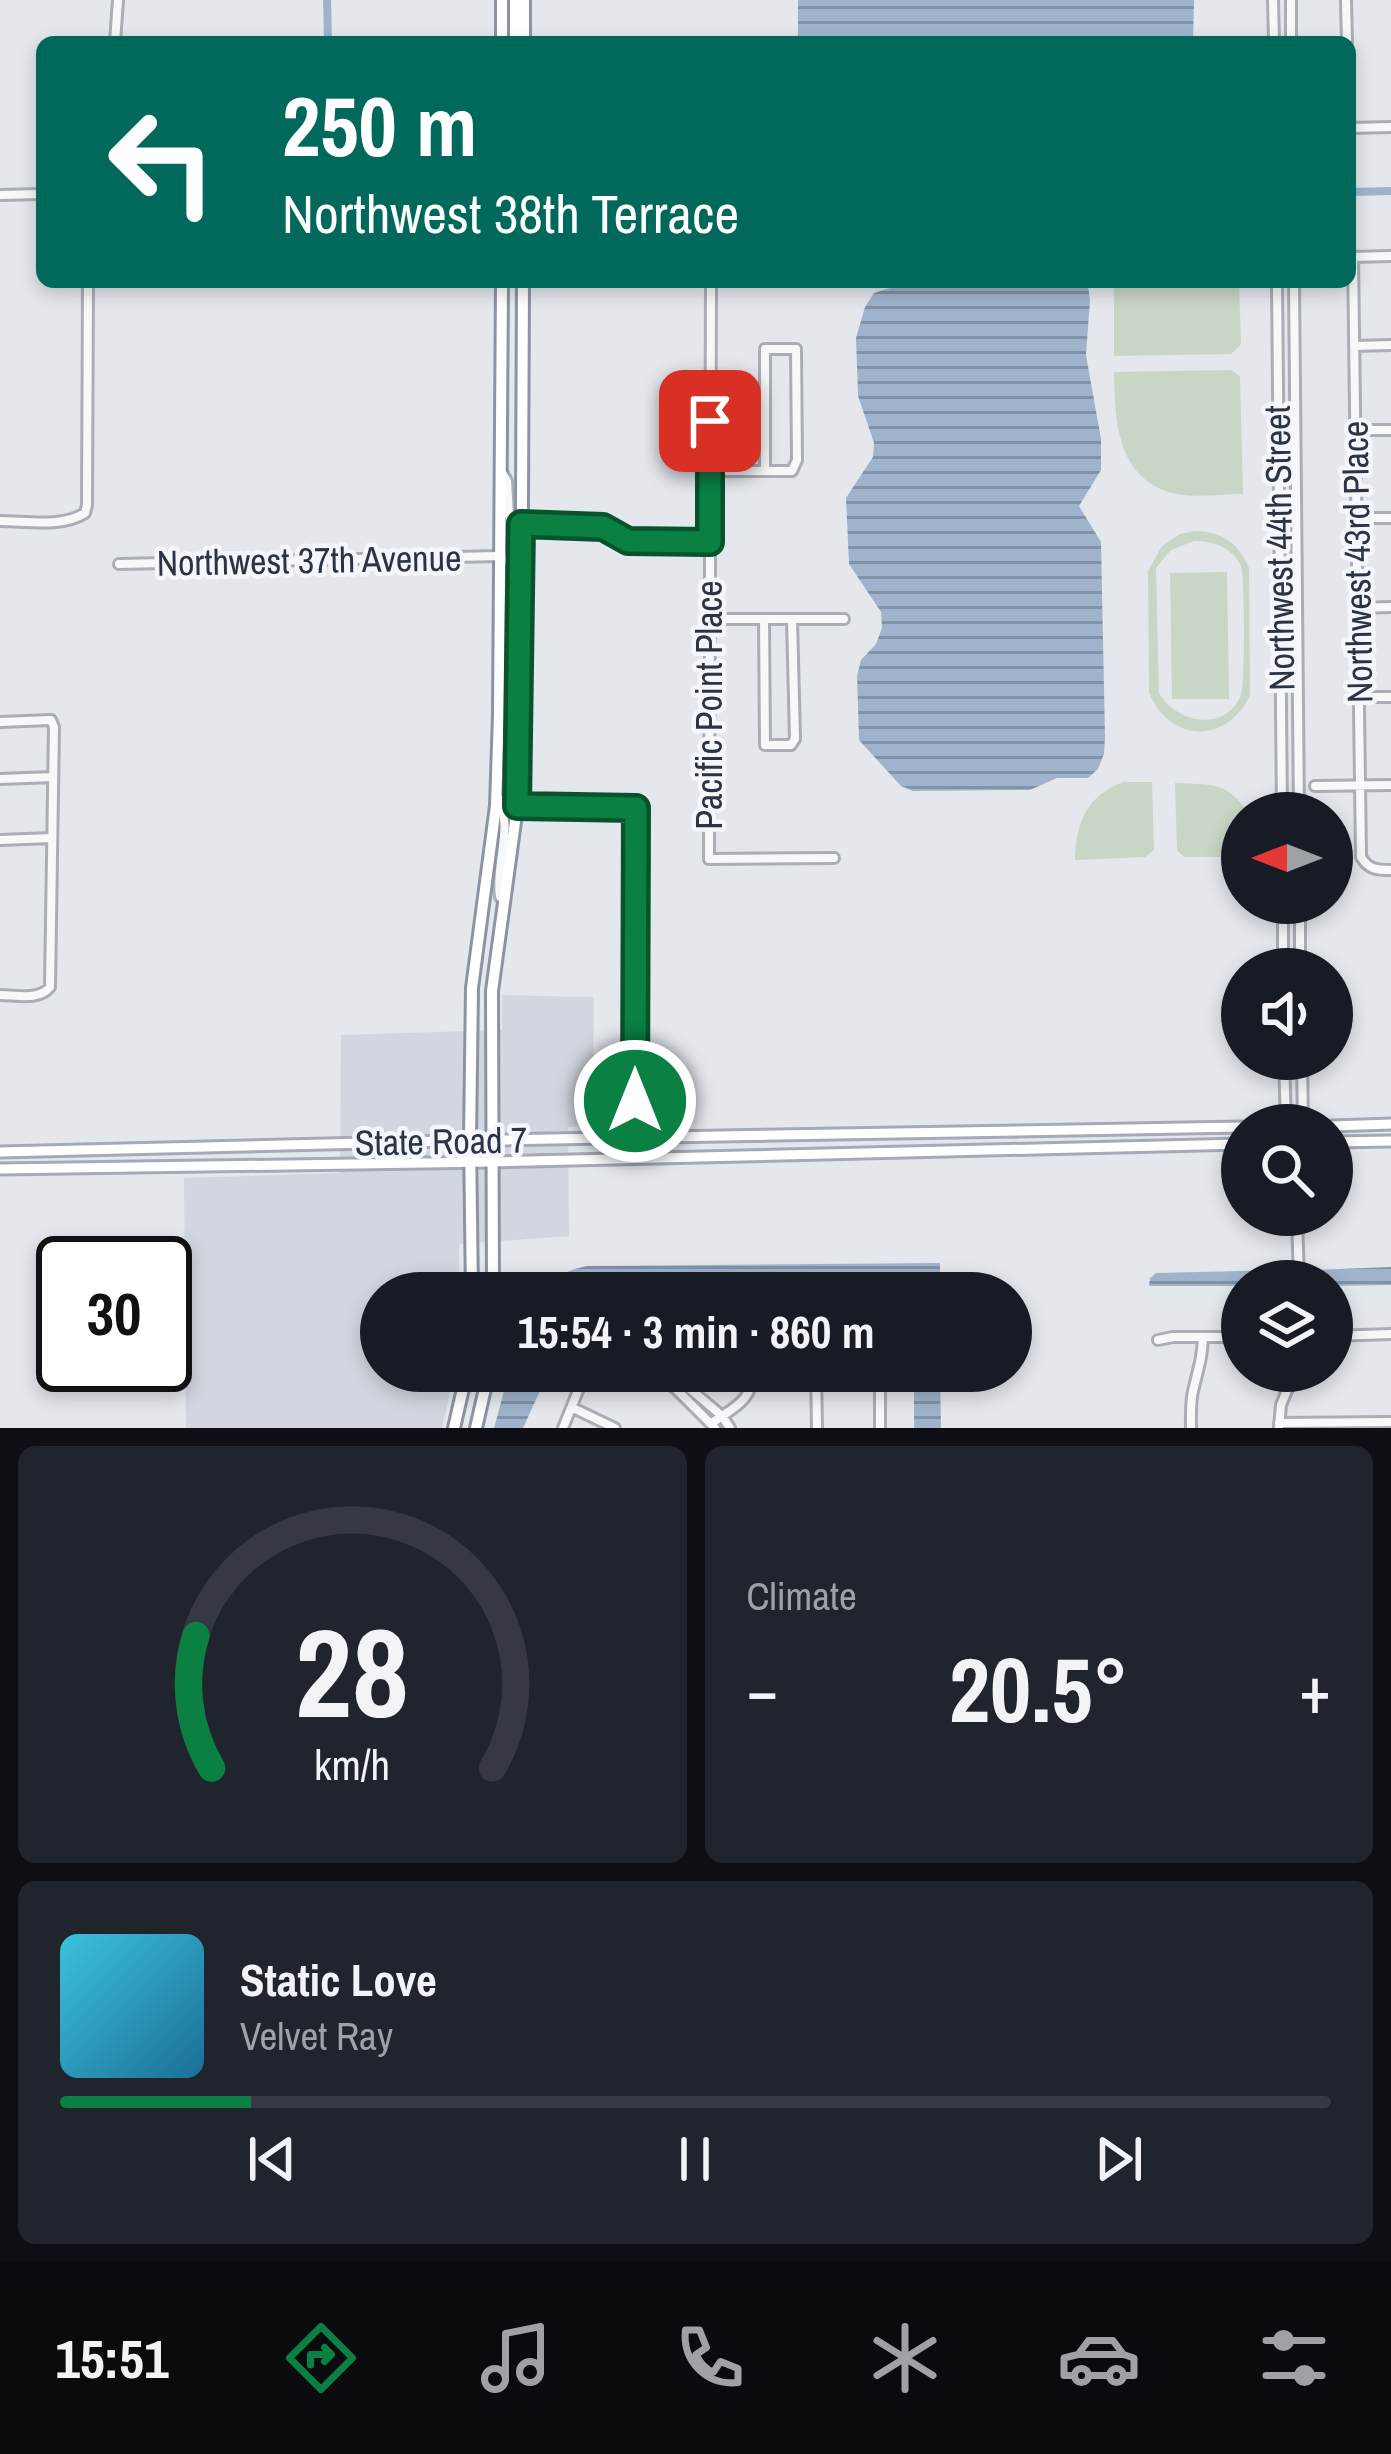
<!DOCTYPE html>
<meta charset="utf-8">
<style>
:root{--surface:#171b24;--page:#20242c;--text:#f1f3f6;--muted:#9ea1a6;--line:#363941;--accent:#0b8043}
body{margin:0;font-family:"Archivo Narrow",sans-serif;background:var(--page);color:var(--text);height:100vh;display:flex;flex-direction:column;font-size:45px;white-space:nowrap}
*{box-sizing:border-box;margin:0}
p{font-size:39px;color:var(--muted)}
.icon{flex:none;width:66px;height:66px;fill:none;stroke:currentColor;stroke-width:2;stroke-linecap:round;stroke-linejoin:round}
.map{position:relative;height:1428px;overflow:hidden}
.panel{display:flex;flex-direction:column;gap:18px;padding:18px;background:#0d0f14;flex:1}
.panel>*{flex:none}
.banner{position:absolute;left:36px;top:36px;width:1320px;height:252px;border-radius:18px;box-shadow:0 6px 18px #0003;background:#00695c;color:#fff;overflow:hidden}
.needle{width:78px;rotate:270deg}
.buttons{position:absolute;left:1221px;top:792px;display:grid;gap:24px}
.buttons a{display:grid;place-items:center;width:132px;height:132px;border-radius:50%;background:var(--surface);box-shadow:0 6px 18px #0003;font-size:60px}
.speed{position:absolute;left:36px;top:1236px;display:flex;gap:24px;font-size:60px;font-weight:700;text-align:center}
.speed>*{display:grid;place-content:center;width:156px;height:156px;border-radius:50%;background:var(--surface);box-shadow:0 6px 18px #0003;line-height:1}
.speed .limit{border:6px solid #111;border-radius:18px;background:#fff;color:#111}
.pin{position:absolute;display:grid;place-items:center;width:102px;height:102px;color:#fff;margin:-51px;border-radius:24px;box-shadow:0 6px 18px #0006}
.me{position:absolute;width:132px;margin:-66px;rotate:0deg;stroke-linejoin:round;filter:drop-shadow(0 0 9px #0008)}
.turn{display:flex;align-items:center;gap:42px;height:252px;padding:0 48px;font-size:54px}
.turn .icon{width:156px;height:156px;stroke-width:2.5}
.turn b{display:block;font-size:84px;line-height:102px}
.big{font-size:90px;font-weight:700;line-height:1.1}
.panel .tile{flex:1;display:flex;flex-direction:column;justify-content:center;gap:18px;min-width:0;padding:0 42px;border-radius:18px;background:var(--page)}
.panel .dial{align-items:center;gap:0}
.dial svg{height:312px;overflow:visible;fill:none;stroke:var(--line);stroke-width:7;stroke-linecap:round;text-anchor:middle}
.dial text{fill:var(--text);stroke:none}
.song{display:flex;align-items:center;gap:36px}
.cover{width:144px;height:144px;border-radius:18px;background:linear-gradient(135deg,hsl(190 70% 55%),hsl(200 70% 35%))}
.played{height:12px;border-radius:6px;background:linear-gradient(90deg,var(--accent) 15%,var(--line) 15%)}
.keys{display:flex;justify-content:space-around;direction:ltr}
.heat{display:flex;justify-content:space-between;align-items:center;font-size:66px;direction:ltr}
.panel .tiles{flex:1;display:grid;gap:18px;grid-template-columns:1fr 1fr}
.tile:last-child{grid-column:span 2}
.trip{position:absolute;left:360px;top:1272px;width:672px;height:120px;border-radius:60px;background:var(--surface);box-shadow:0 6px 18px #0003;font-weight:700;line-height:120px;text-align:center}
.tab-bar{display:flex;height:192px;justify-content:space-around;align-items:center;background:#090b0e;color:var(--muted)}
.tab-bar .icon{width:84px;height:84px}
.tab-bar .selected{color:var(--accent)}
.tab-bar b{font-size:54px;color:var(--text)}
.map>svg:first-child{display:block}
.built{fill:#d2d6de}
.pitch{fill:#c9d6c5;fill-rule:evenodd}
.water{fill:url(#water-rules)}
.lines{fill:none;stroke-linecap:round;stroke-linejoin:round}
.canal{stroke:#9fb4cc;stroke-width:8}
.minor-casing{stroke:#a9aeb7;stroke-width:14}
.major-casing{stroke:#a3abb8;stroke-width:15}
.highway-casing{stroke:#8b94a3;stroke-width:16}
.minor{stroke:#f7f8fa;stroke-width:8}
.major{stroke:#fff;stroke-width:9}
.highway{stroke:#fff;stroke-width:10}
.route-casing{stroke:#07532c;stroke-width:30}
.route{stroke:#0b8043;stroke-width:21}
.labels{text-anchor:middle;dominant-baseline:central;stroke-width:9;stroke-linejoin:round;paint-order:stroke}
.street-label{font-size:36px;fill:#2b3445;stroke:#f4f6f9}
</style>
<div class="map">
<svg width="1391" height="1428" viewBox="0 0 1391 1428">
<defs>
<pattern id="water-rules" width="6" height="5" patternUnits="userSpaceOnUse" patternTransform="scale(3)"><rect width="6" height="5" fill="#9fb4cc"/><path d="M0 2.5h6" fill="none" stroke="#8293a7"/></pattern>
</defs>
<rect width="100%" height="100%" fill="#e4e7ec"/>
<path class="built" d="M502 995 594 997 593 1071 623 1068 624 1123 568 1127 569 1236 459 1244V1293H381V1371H455L442 1428H186L184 1178 340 1173 341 1035 502 1030Z"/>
<path class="pitch" d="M1114 282H1239L1241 344 1231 354 1114 356Z
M1232 370 1240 377 1243 494C1221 494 1197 498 1177 494 1116 481 1115 420 1114 372Z
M1194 531C1221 531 1239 543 1249 568L1250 695C1227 745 1169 743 1149 692L1148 571 1162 546 1180 534ZM1194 541C1213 541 1232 547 1241 566 1245 575 1245 685 1241 695 1225 734 1175 722 1159 693L1156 568 1171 550Z
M1227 572 1229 699H1172L1170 573Z
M1123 782H1152L1154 850 1145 857 1075 860C1076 822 1087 796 1123 782Z
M1175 783C1211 785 1226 780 1248 813H1242V857H1184L1177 850Z"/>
<path class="water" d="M798 0H1194L1193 42H798Z
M1051 282H1082L1088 286 1090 300 1086 355 1101 439V470L1079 506 1101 542 1105 737 1104 754 1098 769 1088 778H1057L1030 790 913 791 901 786 859 740 857 676 861 660 876 644 882 628 881 612 849 564 846 498 873 457 874 443 858 396 856 338 865 307 874 293 893 287 914 285 964 287 997 283 1017 286Z
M940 1263V1293H876L869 1290 542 1293C553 1277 567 1270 587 1266Z
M1391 1267V1285L1332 1286V1281H1309L1312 1270Z
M1283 1270 1287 1272V1281H1242V1286H1149L1150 1278 1156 1273Z
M526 1371H549L523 1428H494L506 1384Z
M914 1371H940L941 1428H914Z"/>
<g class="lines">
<path class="canal" d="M327 0 328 42
M1350 192 1391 191"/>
<defs>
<path id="minor" d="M1273 0 1274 42
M1291 0V42
M1346 0 1347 42
M115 42 118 0
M1350 128 1391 127
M0 195 42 194
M1351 257 1391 256
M1353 257 1361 857C1369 870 1377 870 1391 870
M711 282 709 859 834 858
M1277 282 1282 813
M1294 282 1299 813
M1354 346 1391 345
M1355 430H1391
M710 471H792L797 460 796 349H765V471
M503 474 507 481 509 516 512 521 522 524 603 527 628 540 710 542
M1357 518H1391
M0 521C27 521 61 528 85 513L87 505 88 282
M119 564 500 556C515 561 515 578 517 592
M1358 608 1391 607
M709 619H844
M764 619 765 745H791L795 739 792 619
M499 696 507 702 510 711 508 789 517 807 636 808V1137
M1359 697H1391
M0 722 51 720 54 727 50 987C39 1001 16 995 0 995
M0 779 53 777
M1315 786 1391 785
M498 798C514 827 495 864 500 897L504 898
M0 840 52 838
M1283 903V969
M1300 903V969
M1284 1059 1286 1125
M1302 1059 1303 1125
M1297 1215 1299 1281
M1332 1336 1391 1334
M1158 1340 1173 1337H1242
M649 1371 676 1389 715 1428
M669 1371 722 1416 730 1428
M816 1371 817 1428
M880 1371V1428
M573 1408 615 1428
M712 1423C734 1407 753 1401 753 1371
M1279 1423 1391 1422
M1279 1427 1281 1405 1295 1371
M563 1428 586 1371
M1191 1428C1191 1414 1190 1400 1194 1387 1199 1366 1202 1359 1203 1337"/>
<path id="major" d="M1332 1126 1391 1124
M1332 1142 1391 1141
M0 1152 491 1140 1242 1127
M0 1169 491 1162 1242 1144"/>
<path id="highway" d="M502 42V0
M515 42V0
M524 42V0
M472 1293 470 1140 472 988 496 806 499 715 502 282
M493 1293 492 991 517 807 521 718 523 282
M454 1428 467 1371
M476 1428 489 1371"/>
</defs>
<use href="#minor" class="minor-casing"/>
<use href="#major" class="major-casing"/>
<use href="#highway" class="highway-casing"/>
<use href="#minor" class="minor"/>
<use href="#major" class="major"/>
<use href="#highway" class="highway"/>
</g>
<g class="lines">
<defs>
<path id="route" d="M635 1101 636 808 517 806 521 524 603 527 628 541 710 542V421"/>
</defs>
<use href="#route" class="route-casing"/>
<use href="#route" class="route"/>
</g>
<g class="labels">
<g class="street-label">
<text transform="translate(1279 548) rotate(-91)">Northwest 44th Street</text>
<text transform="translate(309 560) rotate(-1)">Northwest 37th Avenue</text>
<text transform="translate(1357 562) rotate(-91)">Northwest 43rd Place</text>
<text transform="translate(709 705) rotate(-90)">Pacific Point Place</text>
<text transform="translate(441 1141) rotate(-1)">State Road 7</text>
</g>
</g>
</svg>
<div class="buttons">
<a><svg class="needle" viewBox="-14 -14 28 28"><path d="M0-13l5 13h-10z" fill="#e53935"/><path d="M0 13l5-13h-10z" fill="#9ea1a6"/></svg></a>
<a><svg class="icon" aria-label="sound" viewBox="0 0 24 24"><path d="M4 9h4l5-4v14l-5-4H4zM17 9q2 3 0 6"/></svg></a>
<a><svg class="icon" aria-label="search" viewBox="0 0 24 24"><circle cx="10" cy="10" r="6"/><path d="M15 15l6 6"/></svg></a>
<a><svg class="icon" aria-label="layers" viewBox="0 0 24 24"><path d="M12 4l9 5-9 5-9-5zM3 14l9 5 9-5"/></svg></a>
</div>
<div class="speed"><div class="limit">30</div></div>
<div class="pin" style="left:710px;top:421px;background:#d93025"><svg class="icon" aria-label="arrive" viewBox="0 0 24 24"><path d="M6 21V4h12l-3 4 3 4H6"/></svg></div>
<svg class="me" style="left:635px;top:1101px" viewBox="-20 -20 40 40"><circle r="17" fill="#0b8043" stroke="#fff" stroke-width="3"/><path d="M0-11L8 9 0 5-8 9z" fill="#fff"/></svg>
<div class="trip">15:54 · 3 min · 860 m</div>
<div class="banner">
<div class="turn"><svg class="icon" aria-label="left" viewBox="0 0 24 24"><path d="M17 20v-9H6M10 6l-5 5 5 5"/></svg><div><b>250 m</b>Northwest 38th Terrace</div></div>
</div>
</div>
<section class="panel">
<div class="tiles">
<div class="tile dial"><svg viewBox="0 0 100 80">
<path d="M14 69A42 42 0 1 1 86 69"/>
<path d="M14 69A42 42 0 0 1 10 35" stroke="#0b8043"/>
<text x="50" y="56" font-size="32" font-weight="700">28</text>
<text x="50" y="72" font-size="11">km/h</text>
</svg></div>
<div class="tile"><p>Climate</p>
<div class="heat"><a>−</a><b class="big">20.5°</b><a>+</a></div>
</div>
<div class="tile">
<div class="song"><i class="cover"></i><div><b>Static Love</b><p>Velvet Ray</p></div></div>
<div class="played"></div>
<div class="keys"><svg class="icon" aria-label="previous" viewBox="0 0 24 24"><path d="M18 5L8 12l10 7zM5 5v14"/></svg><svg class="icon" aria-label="pause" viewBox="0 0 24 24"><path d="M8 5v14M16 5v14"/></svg><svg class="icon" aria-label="next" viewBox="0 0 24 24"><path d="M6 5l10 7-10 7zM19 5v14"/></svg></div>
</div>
</div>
</section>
<nav class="tab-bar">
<b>15:51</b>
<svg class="icon selected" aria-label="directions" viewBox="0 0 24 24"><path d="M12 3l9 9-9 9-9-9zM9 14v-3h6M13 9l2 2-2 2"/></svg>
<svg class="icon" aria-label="music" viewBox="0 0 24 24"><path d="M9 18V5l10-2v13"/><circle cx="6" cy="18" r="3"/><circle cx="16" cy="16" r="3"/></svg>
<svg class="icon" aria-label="phone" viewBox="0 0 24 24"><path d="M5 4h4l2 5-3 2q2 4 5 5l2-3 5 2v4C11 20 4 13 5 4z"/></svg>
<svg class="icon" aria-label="climate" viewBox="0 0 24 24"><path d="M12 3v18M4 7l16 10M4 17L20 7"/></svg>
<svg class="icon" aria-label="car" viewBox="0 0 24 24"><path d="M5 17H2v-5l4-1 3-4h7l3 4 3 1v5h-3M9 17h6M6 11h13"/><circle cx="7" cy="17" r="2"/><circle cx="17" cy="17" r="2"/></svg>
<svg class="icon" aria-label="filters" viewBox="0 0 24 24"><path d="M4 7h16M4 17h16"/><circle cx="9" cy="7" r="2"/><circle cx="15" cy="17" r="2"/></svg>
</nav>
